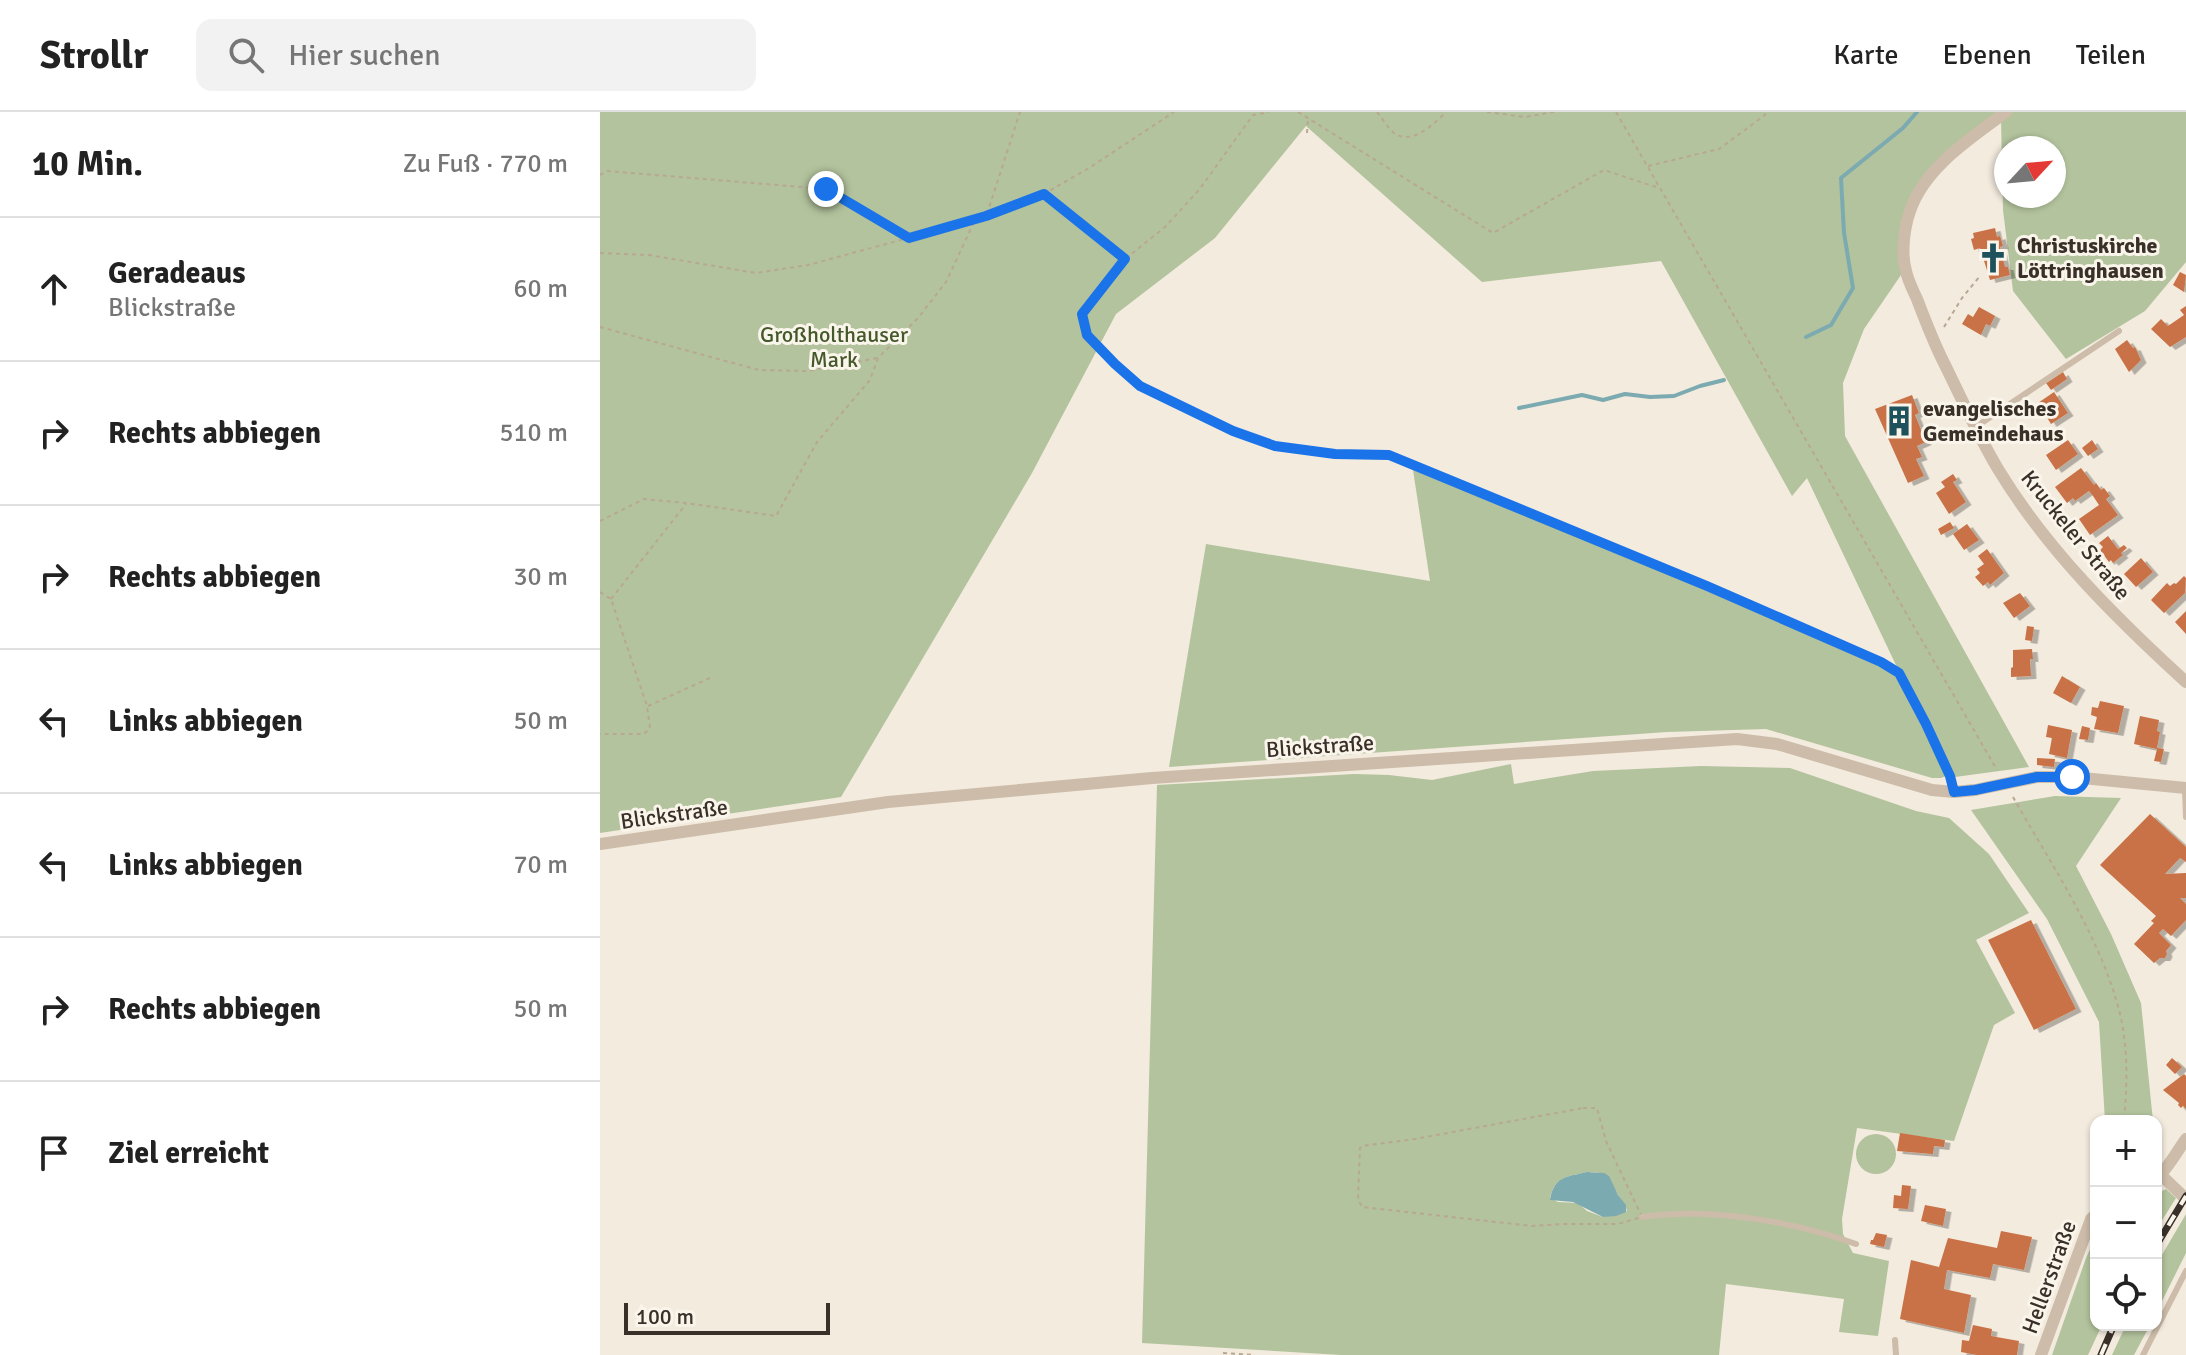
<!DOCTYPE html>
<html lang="de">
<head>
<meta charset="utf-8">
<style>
	body { margin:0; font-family:Signika,sans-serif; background:#f2f2f2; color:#222 }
	.controls { position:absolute; right:24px; bottom:24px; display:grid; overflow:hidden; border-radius:16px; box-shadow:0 2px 6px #0004 }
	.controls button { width:72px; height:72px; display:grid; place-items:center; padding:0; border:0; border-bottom:2px solid #e0e0e0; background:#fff; color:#222; font:40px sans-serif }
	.compass { position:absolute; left:1394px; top:24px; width:72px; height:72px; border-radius:50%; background:#fff; box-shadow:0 2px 6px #0004; rotate:64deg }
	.scale { position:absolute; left:24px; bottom:20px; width:206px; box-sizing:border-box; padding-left:8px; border:4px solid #393029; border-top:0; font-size:22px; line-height:28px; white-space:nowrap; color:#393029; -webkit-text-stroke:6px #faf5eb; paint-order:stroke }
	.stop { position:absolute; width:24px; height:24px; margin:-18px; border:6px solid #1a73e8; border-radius:50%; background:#fff }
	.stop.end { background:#1a73e8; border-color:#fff; box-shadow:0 2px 8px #0008 }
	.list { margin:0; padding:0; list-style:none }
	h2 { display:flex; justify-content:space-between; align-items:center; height:104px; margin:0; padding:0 32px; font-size:34px }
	h2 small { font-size:26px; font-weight:400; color:#767676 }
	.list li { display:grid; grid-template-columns:52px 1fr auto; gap:24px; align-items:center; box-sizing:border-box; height:144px; padding:0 32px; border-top:2px solid #e0e0e0 }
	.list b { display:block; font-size:30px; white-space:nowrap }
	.list p { margin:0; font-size:26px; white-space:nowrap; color:#767676 }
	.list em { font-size:26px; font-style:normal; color:#767676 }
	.icon { flex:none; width:44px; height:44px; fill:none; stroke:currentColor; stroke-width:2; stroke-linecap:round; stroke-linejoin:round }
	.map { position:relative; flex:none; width:1586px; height:1243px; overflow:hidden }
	header { display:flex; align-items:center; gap:48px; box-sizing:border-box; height:112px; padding:0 40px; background:#fff; border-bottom:2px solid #e0e0e0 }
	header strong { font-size:38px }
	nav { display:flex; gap:44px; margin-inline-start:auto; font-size:28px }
	.search { width:560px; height:72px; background:#f2f2f2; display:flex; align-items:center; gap:20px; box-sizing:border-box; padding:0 28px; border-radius:16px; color:#767676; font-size:30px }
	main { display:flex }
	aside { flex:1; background:#fff }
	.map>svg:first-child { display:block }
	.green { fill:#b3c39d; fill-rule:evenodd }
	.water { fill:#7caab1 }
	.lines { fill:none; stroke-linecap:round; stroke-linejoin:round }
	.stream { stroke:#7caab1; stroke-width:4 }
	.building { fill:#c97246; filter:url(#shadow) }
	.path { stroke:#b8a793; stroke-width:2; stroke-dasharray:4 4; stroke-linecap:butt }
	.lane { stroke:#ccbca9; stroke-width:6 }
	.street { stroke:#ccbca9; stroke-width:12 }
	.rail-casing { stroke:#393029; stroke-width:7 }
	.rail { stroke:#faf5eb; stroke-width:4; stroke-dasharray:12; stroke-linecap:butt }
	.street-bridge { stroke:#ccbca9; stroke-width:12 }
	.route { stroke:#1a73e8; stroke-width:10 }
	.labels { text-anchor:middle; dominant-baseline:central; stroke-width:6; stroke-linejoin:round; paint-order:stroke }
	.poi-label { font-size:22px; font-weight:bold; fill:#393029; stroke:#faf5eb; text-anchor:start }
	.park-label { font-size:22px; fill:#44582c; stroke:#faf5eb }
	.street-label { font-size:22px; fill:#393029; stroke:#faf5eb }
</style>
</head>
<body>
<header>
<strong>Strollr</strong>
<div class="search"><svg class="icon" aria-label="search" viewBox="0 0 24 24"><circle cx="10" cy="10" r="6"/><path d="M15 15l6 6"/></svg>Hier suchen</div>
<nav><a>Karte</a><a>Ebenen</a><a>Teilen</a></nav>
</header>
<main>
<aside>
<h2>10 Min.<small>Zu Fuß · 770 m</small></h2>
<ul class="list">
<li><svg class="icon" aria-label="ahead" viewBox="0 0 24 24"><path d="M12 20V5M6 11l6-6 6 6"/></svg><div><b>Geradeaus</b><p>Blickstraße</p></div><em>60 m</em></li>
<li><svg class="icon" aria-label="right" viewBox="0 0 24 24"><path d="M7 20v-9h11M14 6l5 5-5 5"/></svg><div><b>Rechts abbiegen</b></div><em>510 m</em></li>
<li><svg class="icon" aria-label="right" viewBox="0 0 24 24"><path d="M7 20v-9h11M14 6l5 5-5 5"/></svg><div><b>Rechts abbiegen</b></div><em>30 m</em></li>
<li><svg class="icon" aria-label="left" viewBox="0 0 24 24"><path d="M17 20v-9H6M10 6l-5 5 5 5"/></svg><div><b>Links abbiegen</b></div><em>50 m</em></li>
<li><svg class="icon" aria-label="left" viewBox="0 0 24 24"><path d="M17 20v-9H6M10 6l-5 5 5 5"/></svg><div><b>Links abbiegen</b></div><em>70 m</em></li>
<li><svg class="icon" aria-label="right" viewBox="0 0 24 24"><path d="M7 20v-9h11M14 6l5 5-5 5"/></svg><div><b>Rechts abbiegen</b></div><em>50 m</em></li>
<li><svg class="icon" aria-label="arrive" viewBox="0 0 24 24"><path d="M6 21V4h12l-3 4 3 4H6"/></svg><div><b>Ziel erreicht</b></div></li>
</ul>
</aside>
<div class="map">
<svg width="1586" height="1243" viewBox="0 0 1586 1243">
	<defs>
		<filter id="shadow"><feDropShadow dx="5.5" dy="3" stdDeviation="0" flood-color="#0004"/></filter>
	</defs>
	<rect width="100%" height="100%" fill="#f3ebde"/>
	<path class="green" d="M0,0H1586V150L1545,199L1466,247L1413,179L1403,98L1401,7L1398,2L1315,82L1301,163L1264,217L1243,271L1245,324L1429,655L1355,665L1329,610L1295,551L1207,366L1192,384L1061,149L882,170L706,14L615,126L516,202L432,361L241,685L0,721ZM1406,36H1454V84H1406Z
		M813,358L1069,462L1288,558L1297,566L1348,663L1341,666H1332L1166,617L1067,620L569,655L606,432L830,469Z
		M911,652L914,672L993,659L1101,654L1190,656L1316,699L1349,706L1389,742L1429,801L1376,828L1415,901L1394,913L1354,1029L1257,1016L1242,1107L1243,1122L1253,1141L1289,1149L1278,1224L1239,1220L1244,1187L1126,1172L1119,1243H741L542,1231L557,673L754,662L789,663L832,668ZM987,1060C1010,1060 1007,1064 1017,1081C1021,1088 1025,1091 1027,1099L1003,1105L987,1099L978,1091L958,1090L950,1086C955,1064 967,1065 987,1060Z
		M1455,684L1521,686L1476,754L1511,822L1541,891L1553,1009H1505L1499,910L1447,807L1371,698Z
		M1256 1042a20 20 0 1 1 40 0a20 20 0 1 1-40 0Z
		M1566,1077L1576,1086L1556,1118V1082Z
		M1586,1102V1141L1556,1201V1153Z
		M1496,1124V1213H1502L1488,1243H1452L1486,1146Z
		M1526,1213H1550L1534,1243H1512Z"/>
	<path class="water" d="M987,1060L1004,1061L1009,1064L1018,1083L1026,1093V1100L1016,1104L1003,1105L973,1090L950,1088C954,1064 966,1065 987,1060Z"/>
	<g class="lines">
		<path class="stream" d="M1206,225L1231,213L1253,176L1244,121L1241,66L1303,16L1317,0
			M919,296L982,283L1003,288L1025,282L1050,285L1074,284L1100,274L1124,268"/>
	</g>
	<path class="building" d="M1395,116L1397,125L1400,124L1403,134L1400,135L1405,155H1408L1410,163L1390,168L1380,136L1374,138L1371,127L1374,126L1373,121Z
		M1580,160L1586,163L1584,180L1573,173Z
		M1586,194V225L1570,235L1551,217L1561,207L1568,214L1584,203L1580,198Z
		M1379,195L1395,204L1390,214L1386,212L1381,223L1362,212L1368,202L1373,205Z
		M1527,228L1533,236L1535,235L1541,248L1529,260L1515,237Z
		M1463,260L1467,267L1451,278L1446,271Z
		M1454,280L1468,301L1451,312L1443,299L1440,301L1435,293Z
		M1312,283L1319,301L1315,303L1326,330L1317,334L1322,345L1316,347L1324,364L1308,371L1275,297Z
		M1468,328L1478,342L1456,358L1446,343Z
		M1492,328L1498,337L1488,344L1482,336Z
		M1481,356L1494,373L1496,371L1501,378L1504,376L1510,384L1506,387L1518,403L1490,423L1479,407L1499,393L1493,384L1489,379L1475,389L1473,386L1467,391L1455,375Z
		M1353,362L1357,368L1353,370L1366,390L1349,402L1336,381L1345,375L1341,370Z
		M1350,410L1354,416L1341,423L1338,417Z
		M1367,412L1379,428L1364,438L1353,422Z
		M1508,424L1518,437L1524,433L1527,436L1521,441L1523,443L1513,451L1511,448L1509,450L1500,438L1503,435L1499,431Z
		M1387,437L1404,461L1390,473L1388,470L1383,474L1375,465L1380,461L1377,457L1384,452L1378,444Z
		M1541,446L1553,460L1536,475L1524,462Z
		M1584,464L1586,466L1585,481L1564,501L1551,488L1567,471L1570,474L1574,471L1576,472Z
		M1420,481L1430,494L1414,506L1403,491Z
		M1586,499V522L1575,510Z
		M1427,514L1434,515L1432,529L1425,528Z
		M1432,537L1433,547H1430L1431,564L1411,565V556L1413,555V538Z
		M1462,564L1480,575L1471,591L1453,581Z
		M1500,589L1524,594L1518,621L1494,617L1497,605L1491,603L1492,595L1498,596Z
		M1540,604L1559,608L1557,619L1560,620L1557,636L1564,637L1561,650L1554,649L1557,637L1534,632Z
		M1448,613L1472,618L1467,646L1449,642L1452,626L1446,625Z
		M1482,614L1490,616L1488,628L1479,627Z
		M1437,646L1455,647L1454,655L1437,653Z
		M1550,702L1586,735V750L1580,746L1565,762L1586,761V786H1580L1586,792V808L1571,824L1563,817L1559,821L1571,833L1566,839L1567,842L1565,846H1560L1554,851L1534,832L1554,811L1551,809L1556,804L1500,753Z
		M1431,808L1476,897L1434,918L1388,828Z
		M1572,946L1582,955L1575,962L1566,953Z
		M1584,962L1586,964V997L1583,994L1581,996L1578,993L1579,991L1563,978Z
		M1300,1021L1345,1028L1344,1035L1334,1034L1333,1042L1297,1039Z
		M1302,1073L1311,1074L1308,1097L1293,1096L1294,1083L1301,1084Z
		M1325,1093L1346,1097L1343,1114L1321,1109Z
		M1401,1119L1432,1125L1424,1158L1393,1152L1390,1166L1347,1158L1344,1177L1371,1183L1364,1221L1300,1207L1311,1148L1339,1155L1348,1126L1397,1136Z
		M1276,1121L1287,1123L1284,1135L1270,1132L1271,1128H1273Z
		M1373,1213L1392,1217L1391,1224L1419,1229L1417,1243H1377L1361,1240L1362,1228L1369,1229Z"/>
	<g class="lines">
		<path class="path" d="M698,0L893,121L1004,58L1059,76
			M777,0C782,6 788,16 794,21C812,34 834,12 846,0
			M887,0L925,5L954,0
			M1016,0L1397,658
			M707,21L708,7
			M1048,54L1119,37L1165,3V0
			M0,63L7,59L226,77L308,126
			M445,82L525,147L565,115L599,78L653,3L669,0
			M387,102L420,0
			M0,141L49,143L156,161L208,153L375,108L444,82L489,56L574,0
			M525,147L482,202L487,223L515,252L540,274L633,319L675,334L735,342L789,343L1107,474L1281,550L1299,561L1326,612L1352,667
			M0,215L159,258L207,259L277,246
			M1344,215L1362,186L1380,164
			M0,409L44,387L86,391L176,404L217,330L270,268L278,246L318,206L346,170L375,108
			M0,480L11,487L47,594L50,616L44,622H0
			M11,487L86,392
			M48,594L110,566
			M1413,685C1452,754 1506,833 1522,911C1528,944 1527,976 1524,1009
			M983,996H997L1006,1029L1042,1105L1018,1112H963L932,1114L762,1095L758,1087L760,1036L762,1034L815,1027Z
			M623,1241L653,1243"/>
		<path class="lane" d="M1374,316L1519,219
			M1585,677L1586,705
			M1042,1105C1109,1095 1192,1109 1256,1132
			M1295,1228L1296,1243
			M1543,1243L1586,1159"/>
		<path class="street" d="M1406,0C1370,27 1325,55 1310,99C1304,116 1301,142 1306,159C1308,169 1313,178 1317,187C1325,208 1333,229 1343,249C1361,285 1377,322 1398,357C1447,438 1516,506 1586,570
			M1437,665H1472L1586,676
			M0,732L288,690L552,666L1137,627L1177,632L1332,678L1354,680L1375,678
			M1561,1063L1586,1087
			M1556,1067C1567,1058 1577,1039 1586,1027
			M1441,1243L1491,1107L1496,1102"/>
		<g class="rail-casing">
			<path id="rail" d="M1556,1134L1586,1084
				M1501,1243L1514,1213"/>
		</g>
		<use href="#rail" class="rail"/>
		<path class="street-bridge" d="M1375,678L1437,665"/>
	</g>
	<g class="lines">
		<path class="route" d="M226,77L309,126L386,104L444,82L525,147L482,202L487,223L515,252L540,274L633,319L675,334L735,342L789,343L1107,474L1281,550L1299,561L1326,612L1350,664L1354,680L1375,678L1437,665H1472"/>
	</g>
	<defs>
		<g id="church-bare" transform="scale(2.4)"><path d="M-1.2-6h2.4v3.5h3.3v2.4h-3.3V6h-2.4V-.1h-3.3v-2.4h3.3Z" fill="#1d525c" stroke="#faf5eb" stroke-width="2.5" paint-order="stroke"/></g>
		<g id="building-bare" transform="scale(2.4)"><path d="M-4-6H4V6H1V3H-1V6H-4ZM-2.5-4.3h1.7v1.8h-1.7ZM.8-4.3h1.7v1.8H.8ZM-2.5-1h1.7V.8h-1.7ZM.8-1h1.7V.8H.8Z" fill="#1d525c" stroke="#faf5eb" stroke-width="2.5" paint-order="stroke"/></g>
	</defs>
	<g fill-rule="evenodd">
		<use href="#church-bare" x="1393" y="146"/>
		<use href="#building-bare" x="1299" y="309"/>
	</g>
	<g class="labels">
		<g class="poi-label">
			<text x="1417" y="133">Christuskirche<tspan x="1417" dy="25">Löttringhausen</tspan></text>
			<text x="1323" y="296">evangelisches<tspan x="1323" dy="25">Gemeindehaus</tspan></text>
		</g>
		<g class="park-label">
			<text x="234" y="222">Großholthauser<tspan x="234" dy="25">Mark</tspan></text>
		</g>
		<g class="street-label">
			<text transform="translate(1476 423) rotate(51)">Kruckeler Straße</text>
			<text transform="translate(720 634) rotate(-4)">Blickstraße</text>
			<text transform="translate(74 702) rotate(-8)">Blickstraße</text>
			<text transform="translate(1449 1165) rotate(-70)">Hellerstraße</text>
		</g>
	</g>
</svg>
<div class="controls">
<button>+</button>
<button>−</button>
<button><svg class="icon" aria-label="locate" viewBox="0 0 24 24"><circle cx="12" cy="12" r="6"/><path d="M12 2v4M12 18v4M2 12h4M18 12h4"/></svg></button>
</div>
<svg class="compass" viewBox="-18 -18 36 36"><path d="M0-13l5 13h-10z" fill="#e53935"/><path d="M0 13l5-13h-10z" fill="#767676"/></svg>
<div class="scale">100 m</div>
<div class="stop" style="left:1472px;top:665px"></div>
<div class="stop end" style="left:226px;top:77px"></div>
</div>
</main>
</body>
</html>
